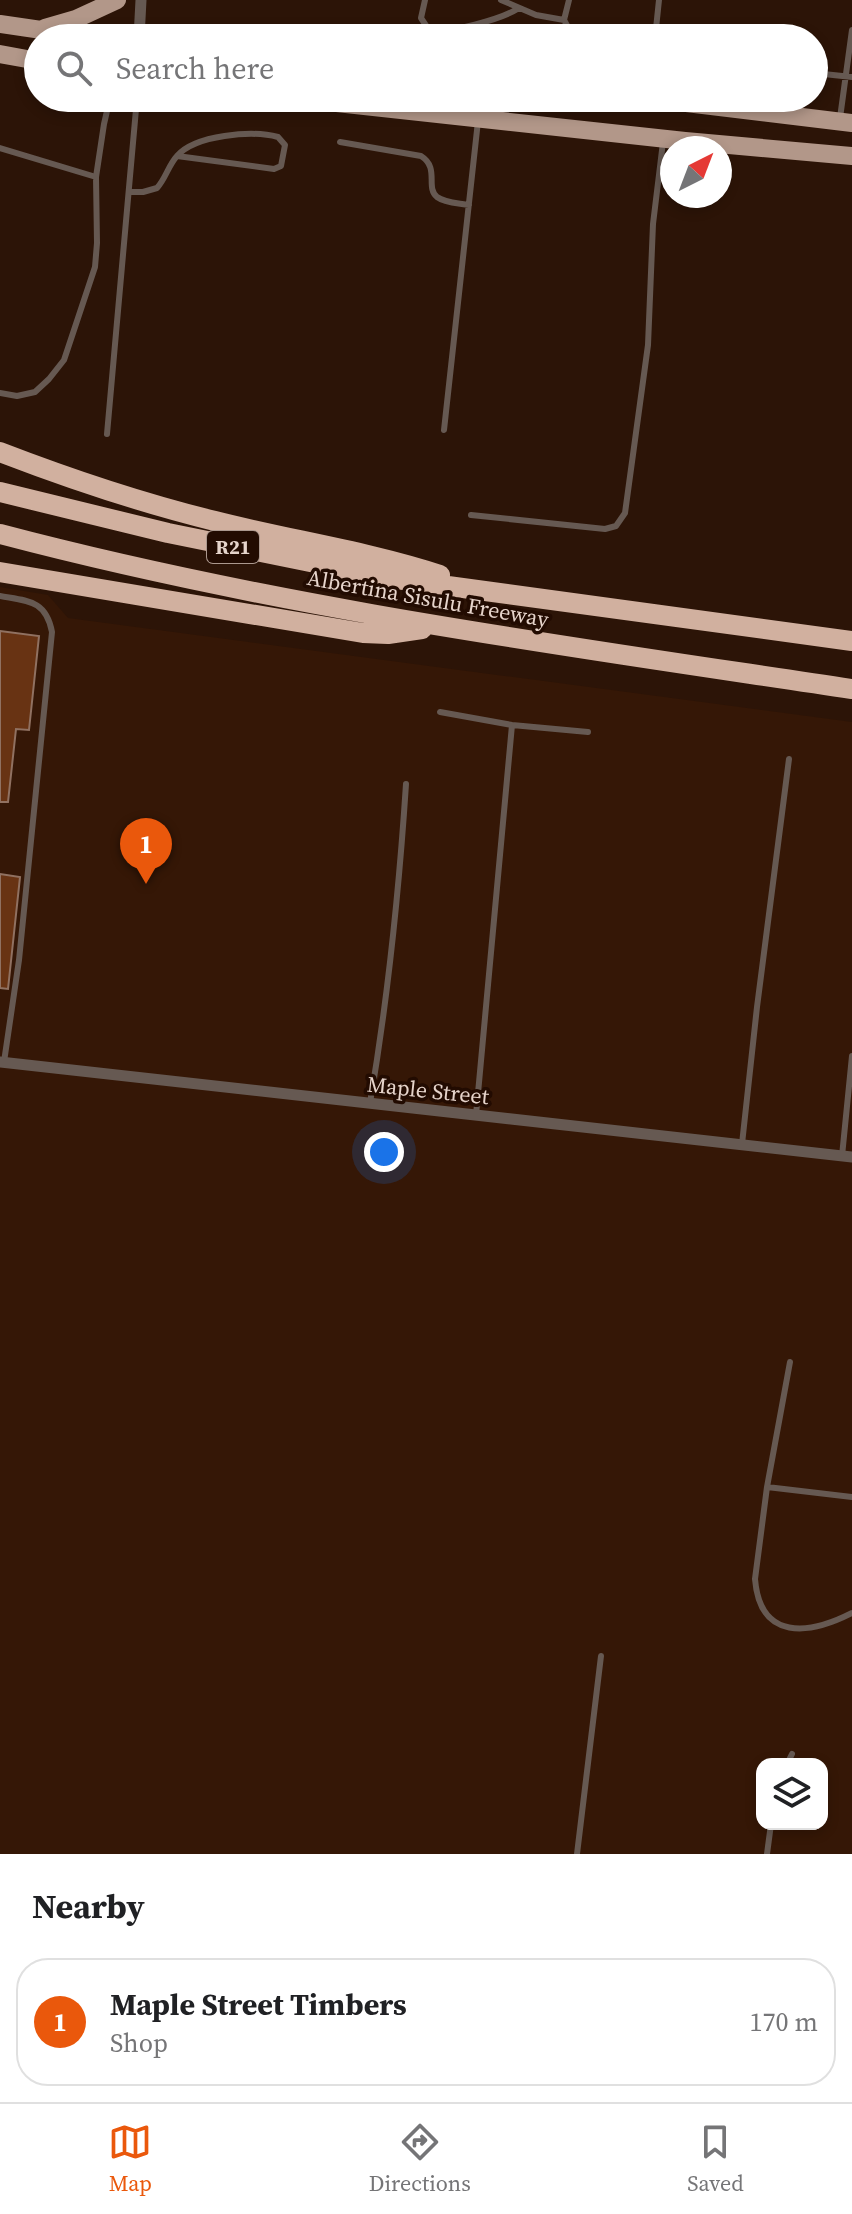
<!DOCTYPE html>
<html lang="en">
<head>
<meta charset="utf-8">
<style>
	body { margin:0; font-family:"Source Serif 4",serif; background:#f2f2f2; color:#202124 }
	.controls { position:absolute; right:24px; bottom:24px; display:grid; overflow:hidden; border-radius:16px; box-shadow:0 4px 12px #0003 }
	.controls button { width:72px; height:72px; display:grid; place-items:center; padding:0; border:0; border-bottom:2px solid #e0e0e0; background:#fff; color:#202124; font:40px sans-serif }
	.compass { position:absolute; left:660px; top:136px; width:72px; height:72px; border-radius:50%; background:#fff; box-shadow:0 4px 12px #0003; rotate:42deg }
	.you { position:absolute; left:384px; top:1152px; width:28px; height:28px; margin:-20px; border:6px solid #fff; border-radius:50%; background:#1a73e8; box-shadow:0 0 0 12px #1a73e833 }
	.badge { display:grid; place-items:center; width:52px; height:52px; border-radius:50%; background:#ea580c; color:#fff; font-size:26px; font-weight:700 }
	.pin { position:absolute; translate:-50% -66px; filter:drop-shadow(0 2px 4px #0008) }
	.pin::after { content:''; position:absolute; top:42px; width:28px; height:24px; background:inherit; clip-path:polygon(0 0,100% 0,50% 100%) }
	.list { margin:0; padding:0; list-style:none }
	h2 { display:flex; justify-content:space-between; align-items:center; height:104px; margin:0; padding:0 32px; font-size:34px }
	h2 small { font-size:26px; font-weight:400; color:#757577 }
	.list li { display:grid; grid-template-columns:52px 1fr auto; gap:24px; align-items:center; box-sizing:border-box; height:128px; margin:0 16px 16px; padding:0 16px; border:2px solid #e0e0e0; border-radius:32px }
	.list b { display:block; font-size:30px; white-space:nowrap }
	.list p { margin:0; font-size:26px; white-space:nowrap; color:#757577 }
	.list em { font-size:26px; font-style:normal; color:#757577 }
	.icon { flex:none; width:44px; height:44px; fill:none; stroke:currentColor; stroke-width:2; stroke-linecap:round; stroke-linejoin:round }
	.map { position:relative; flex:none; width:852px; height:1854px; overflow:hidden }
	.search { position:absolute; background:#fff; box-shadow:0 4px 12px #0003; left:24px; right:24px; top:24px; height:88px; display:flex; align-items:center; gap:20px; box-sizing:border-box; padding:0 28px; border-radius:44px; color:#757577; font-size:30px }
	.sheet { height:248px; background:#fff }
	nav { display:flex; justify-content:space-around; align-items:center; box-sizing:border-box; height:112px; border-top:2px solid #e0e0e0; background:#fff; font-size:22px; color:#757577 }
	nav a { display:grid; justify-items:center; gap:4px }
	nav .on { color:#ea580c }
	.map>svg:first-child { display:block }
	.built { fill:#351706; fill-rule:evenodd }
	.building { fill:#683313; stroke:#907161; stroke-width:2 }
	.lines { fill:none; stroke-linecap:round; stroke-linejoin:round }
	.lane { stroke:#665952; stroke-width:6 }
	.street { stroke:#665952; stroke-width:11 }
	.primary { stroke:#b29789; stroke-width:18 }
	.highway { stroke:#d1b09f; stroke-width:20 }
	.labels { text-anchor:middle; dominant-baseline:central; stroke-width:7; stroke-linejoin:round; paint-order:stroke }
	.shield { fill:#220b01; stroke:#ab988e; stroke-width:2 }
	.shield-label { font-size:20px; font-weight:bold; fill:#e6d4cb }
	.street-label { font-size:22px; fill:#e6d4cb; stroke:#220b01 }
</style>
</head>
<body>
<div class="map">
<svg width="852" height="1854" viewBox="0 0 852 1854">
	<rect width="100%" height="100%" fill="#2c1407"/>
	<path class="built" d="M0,587L48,595L68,618L852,722V1854H0ZM762,1764H822V1824H762Z"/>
	<path class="building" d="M0,631L39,636L29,730L16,729L8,802H0Z
		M0,874L20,877L8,989L0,988Z"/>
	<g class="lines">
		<path class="lane" d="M425,0L421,18L429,30C448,34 502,19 519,8
			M501,0L536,15L564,20L569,29V38
			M564,20L569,0
			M655,38L659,0
			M814,73L852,77
			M840,118L852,30
			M340,142L421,156C440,168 425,187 437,197C445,203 459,203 469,205
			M0,148L96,177
			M129,192H143L157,188C166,178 168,166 177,156C195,135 252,130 278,137L285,145L281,166L274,169L177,156
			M0,393L17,396L35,392L49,379L64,360L95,267L97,243L96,177L104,124L110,98
			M444,430L478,121
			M107,434L137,98
			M471,515L605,529L616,526L625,513L648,345L653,224L663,142
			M0,596C28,601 46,600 52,632L19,960L4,1062
			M440,712L512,725L588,732
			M370,1103C388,997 399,891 406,784
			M476,1115L512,725
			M742,1144L757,1007L789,759
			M842,1156L852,1056
			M790,1362L767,1487L755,1579C760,1641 809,1635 852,1613
			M767,1487L852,1497
			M787,1764L792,1754
			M577,1854L601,1656
			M767,1854L771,1824"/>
		<path class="street" d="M139,38L141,0
			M0,1062L852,1157"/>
		<path class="primary" d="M0,24L96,38
			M45,28L76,19L117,0
			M0,54L38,61
			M291,98L685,141L852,156
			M645,98L852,123"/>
		<path class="highway" d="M0,452C70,479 142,503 215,521C289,540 367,551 440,575
			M0,492L168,533L389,578L852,641
			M0,534C280,608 566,646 852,689
			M0,572L363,633L388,634L422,629"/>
	</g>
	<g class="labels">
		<rect class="shield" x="207" y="531" width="52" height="32" rx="6"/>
		<g class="shield-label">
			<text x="233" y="547">R21</text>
		</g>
		<g class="street-label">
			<text transform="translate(428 598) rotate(10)">Albertina Sisulu Freeway</text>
			<text transform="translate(428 1090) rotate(6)">Maple Street</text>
		</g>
	</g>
</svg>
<div class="controls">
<button><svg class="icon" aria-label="layers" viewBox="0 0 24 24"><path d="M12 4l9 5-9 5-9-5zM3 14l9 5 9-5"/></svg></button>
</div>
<svg class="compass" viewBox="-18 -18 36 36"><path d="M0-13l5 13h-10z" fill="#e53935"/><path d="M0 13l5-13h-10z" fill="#757577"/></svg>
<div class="you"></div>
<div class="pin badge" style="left:146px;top:884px">1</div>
<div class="search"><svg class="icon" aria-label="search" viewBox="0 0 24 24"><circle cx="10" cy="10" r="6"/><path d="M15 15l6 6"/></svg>Search here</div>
</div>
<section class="sheet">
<h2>Nearby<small></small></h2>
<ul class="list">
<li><span class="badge">1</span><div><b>Maple Street Timbers</b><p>Shop</p></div><em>170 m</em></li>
</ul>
</section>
<nav>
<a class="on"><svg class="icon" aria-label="map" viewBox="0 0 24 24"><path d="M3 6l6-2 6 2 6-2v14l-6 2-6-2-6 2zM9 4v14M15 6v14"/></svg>Map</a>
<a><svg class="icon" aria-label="directions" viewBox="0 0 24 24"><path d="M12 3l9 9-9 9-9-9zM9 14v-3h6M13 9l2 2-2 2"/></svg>Directions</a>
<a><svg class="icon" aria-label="saved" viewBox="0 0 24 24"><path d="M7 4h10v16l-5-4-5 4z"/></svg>Saved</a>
</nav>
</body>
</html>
